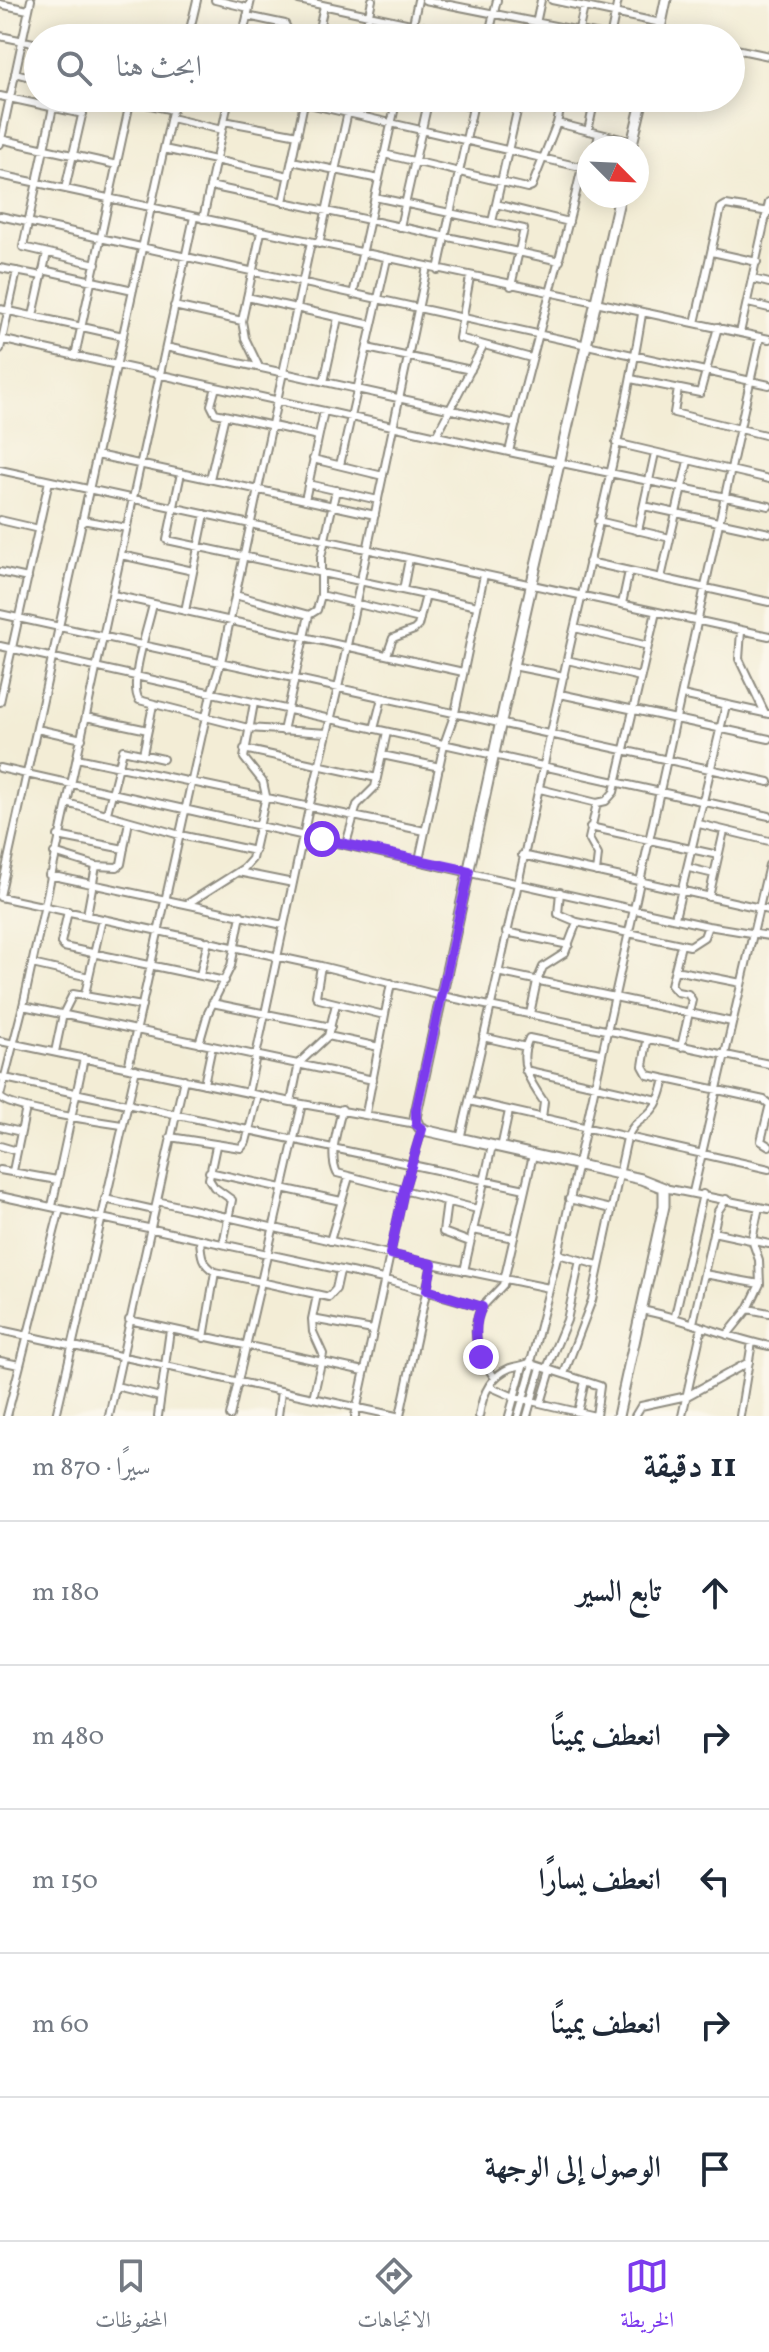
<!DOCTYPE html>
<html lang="ar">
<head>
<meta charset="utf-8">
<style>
	body { margin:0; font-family:Vollkorn,Amiri,serif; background:#f6f6f7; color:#1f2937; direction:rtl }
	.compass { position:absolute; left:577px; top:136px; width:72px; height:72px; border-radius:50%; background:#fff; box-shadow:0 4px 20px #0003; rotate:114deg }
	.stop { position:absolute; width:24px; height:24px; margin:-18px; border:6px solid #7c3aed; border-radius:50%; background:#fff }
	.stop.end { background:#7c3aed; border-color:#fff; box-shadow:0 2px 8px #0008 }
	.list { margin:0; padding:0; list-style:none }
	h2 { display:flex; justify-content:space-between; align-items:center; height:104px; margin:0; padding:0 32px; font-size:34px }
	h2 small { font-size:26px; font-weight:400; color:#747a83 }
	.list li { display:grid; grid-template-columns:52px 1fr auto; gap:24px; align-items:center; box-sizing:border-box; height:144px; padding:0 32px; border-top:2px solid #e0e1e3 }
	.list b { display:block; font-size:30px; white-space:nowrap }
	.list em { font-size:26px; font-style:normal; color:#747a83 }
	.icon { flex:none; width:44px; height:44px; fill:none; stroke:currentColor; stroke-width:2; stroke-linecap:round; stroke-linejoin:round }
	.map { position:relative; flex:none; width:769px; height:1416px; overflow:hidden; direction:ltr }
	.search { position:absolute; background:#fff; box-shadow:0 4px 20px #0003; left:24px; right:24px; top:24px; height:88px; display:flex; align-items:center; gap:20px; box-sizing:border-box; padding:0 28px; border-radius:44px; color:#747a83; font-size:30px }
	.sheet { height:824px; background:#fff }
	nav { display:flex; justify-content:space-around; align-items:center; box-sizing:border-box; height:112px; border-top:2px solid #e0e1e3; background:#fff; font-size:22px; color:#747a83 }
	nav a { display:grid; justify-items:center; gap:4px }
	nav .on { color:#7c3aed }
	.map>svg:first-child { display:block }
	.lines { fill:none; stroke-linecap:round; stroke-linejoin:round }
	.street-casing { stroke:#8f8c80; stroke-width:10 }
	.secondary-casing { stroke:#8f8c80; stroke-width:13 }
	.street { stroke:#fff; stroke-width:6 }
	.secondary { stroke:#fff; stroke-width:9 }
	.route { stroke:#7c3aed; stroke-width:10 }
</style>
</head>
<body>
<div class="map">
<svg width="769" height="1416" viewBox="0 0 769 1416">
	<rect width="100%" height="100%" fill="#fbf7ec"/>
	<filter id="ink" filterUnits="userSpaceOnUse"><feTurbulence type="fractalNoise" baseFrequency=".0125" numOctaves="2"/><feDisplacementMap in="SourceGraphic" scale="16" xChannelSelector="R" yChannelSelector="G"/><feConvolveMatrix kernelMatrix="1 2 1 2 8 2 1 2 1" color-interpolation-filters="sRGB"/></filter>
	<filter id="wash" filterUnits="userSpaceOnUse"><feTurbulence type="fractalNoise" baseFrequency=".006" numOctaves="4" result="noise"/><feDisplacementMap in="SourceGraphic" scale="32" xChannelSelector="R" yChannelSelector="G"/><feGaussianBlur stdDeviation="1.8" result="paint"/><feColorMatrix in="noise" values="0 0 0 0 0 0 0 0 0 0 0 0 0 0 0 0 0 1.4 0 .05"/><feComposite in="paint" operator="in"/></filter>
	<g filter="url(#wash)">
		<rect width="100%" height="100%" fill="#f3edd6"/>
	</g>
	<g filter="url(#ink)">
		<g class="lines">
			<g class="street-casing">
				<path id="street" d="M215,0L249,8
					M299,0L457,34
					M425,0L610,37
					M552,0L661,23
					M0,4L28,10
					M247,16L285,24L287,28L285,38
					M659,33L683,38
					M0,36L38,44
					M188,38L197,0
					M242,38L251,0
					M317,38L324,6
					M364,38L372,0
					M410,38L418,0
					M488,38L497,0
					M533,38L541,0
					M577,38L584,7
					M610,38L618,0
					M731,48L769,56
					M15,73L38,79
					M0,96L83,114
					M55,98L23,247L96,264
					M120,98L173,110
					M283,98L589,169
					M432,98L473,107
					M171,118L222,130
					M224,121L298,135
					M557,123L563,98
					M588,131L595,98
					M0,139L117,165
					M0,144L31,0
					M596,148L599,134
					M164,149L289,176
					M384,154L527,188L532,186L557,123L633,142
					M292,161L379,179
					M0,175L769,339
					M210,186L560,261
					M65,189L86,98
					M375,197L524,229L511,286
					M283,202L304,103
					M496,204L569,222
					M0,216L769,385
					M203,219L229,98
					M492,222L520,98
					M400,227L429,98
					M319,244L351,98
					M712,252L757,262
					M0,268L42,276
					M43,270L133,290
					M438,270L475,98
					M470,277L459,338L531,358
					M753,279L769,283
					M353,295L397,98
					M247,297L372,325
					M748,303L769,308
					M174,306L242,321
					M0,309L123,336
					M33,316L47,253
					M695,323L721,208L726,205L769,212
					M740,333L769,202
					M0,339L509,452L769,506
					M166,347L516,424
					M367,348L471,370
					M0,349L17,271
					M75,356L131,98
					M259,367L245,338L242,321L261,232
					M631,379L700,393L718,327
					M324,382L338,318
					M216,387L211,405L215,413L318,436
					M678,389L674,413L769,436
					M436,436L483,346
					M616,443L769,479
					M509,452C531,356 560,263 582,167
					M97,455L375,515
					M313,459L383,476
					M340,465L387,259
					M0,470L769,636
					M181,473L167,540L477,606
					M210,479L225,415
					M308,484L378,500
					M305,500L324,411
					M644,506L769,533
					M0,520L39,529
					M82,520L127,528
					M598,521L670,538
					M638,531L655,453
					M121,555L193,571
					M589,562L769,602
					M0,572L28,578
					M661,578L688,461
					M403,590L409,559
					M113,595L463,672
					M235,595L309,615
					M321,595L420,619
					M153,604C149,625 128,682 139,700L248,728L327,733
					M622,604L629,571
					M185,611L205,514
					M0,614L769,782
					M575,628L648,646
					M741,631L739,659L765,713
					M0,646L769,816
					M387,655L393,638L414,630L418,626L426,595
					M567,660L640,677
					M513,666L564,676
					M560,694L769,739
					M682,695L769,714
					M0,702L49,481
					M86,717L148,730
					M37,729L82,739
					M374,729L382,698
					M283,731L309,615L317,610L321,595V557L336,490
					M244,749L377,778
					M143,754L153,705
					M382,755L440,767
					M77,758L425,831
					M0,768L708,926L769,936
					M540,789L597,803L606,801L614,792L656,612
					M67,803L180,835L255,851
					M107,813L123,750L163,759
					M699,824L769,841
					M590,827L718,855
					M58,836L124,849
					M346,844L357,805L375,787L387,732
					M54,853L96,866
					M522,855L769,910
					M419,860L444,744L455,713L484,575
					M689,868L714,874
					M238,872L293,883
					M596,872L598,855L589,839L597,803
					M49,875L283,925
					M560,892L558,914L577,922L690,946L704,937L708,926
					M0,896L175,98
					M0,897L321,966L442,996L769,1064
					M709,897L724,831
					M187,904L244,868L252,859L266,796L263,782L244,758L254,703
					M68,911L61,943L64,947L225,981
					M87,915L96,866L117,867L121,864L129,821
					M675,918L726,705
					M506,932L569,945
					M681,945L671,985L677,992L688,994L692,1000L681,1047
					M32,964L89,977
					M321,966L316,996L319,999L384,1015
					M675,970L741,983
					M497,972L732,1022
					M200,975L208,941
					M85,994L102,919
					M212,1003L331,1027
					M23,1006L373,1080
					M530,1014L537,981L543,967L565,953L577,922
					M328,1036L379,1047
					M483,1037L526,1047
					M0,1041L291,1102L416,1124
					M647,1041L643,1066L648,1075L764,1100L769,1104
					M199,1044L208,1013L231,966L241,915
					M55,1052L63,1014L73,994L142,1006
					M128,1068L211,694L221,662L311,242
					M525,1070L658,1100
					M0,1077L525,1189
					M204,1084L212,1046
					M248,1093L309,808L338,688L427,267
					M0,1096L23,1006L194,217
					M0,1097C8,1109 102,1122 122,1125
					M469,1101L769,1169
					M291,1102L299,1063L328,1036L336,1004
					M769,1108L761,1141L769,1146
					M342,1109C338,1129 328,1154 337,1173L477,1209
					M366,1113L391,983
					M542,1118L544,1102C530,1082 517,1063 529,1038L600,1053
					M0,1127L21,1132
					M170,1137L241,1148L246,1142L258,1095
					M460,1139C498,981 531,822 566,664C592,548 623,432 642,314
					M0,1146L17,1151
					M216,1146L209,1179L214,1187L232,1200L223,1244
					M501,1148L509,1111
					M0,1170L57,1180
					M13,1171L26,1108
					M209,1172L341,1201
					M664,1188L769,1209
					M693,1192L769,865
					M0,1196L383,1279L482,1307C469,1331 478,1357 495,1378
					M105,1199L154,1210
					M569,1199L611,1209
					M157,1201L432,1264L549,1288
					M447,1202L443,1232L470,1242
					M52,1206L84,1058
					M473,1230L514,1238
					M713,1232L769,1244
					M200,1239C201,1255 201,1263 215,1272L329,1297L336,1289L340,1271
					M330,1241L349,1177
					M558,1254L598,1265
					M464,1271L492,1146
					M704,1274L760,1284
					M482,1307L503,1285L533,1155
					M748,1309L769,1313
					M641,1310C685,1318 725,1337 769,1346
					M675,1316L703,1194
					M312,1319L373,1330
					M129,1320L364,1371
					M693,1323L718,1211L726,1199
					M0,1330L396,1416
					M727,1335L748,1309L760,1284L759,1260L752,1240L759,1207
					M204,1338L215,1272
					M0,1361L19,1365
					M529,1363L600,1386L596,1416
					M547,1368L567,1320L580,1260
					M564,1374L592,1300L627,1138C636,1118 641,1123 652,1110C660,1101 662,1090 665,1079
					M116,1386L160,1397
					M489,1386L514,1397L595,1416
					M313,1398L323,1354L313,1332L312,1319L317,1295
					M541,1403L551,1370
					M578,1412L585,1381
					M7,1416L60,1209
					M56,1416L136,1069
					M109,1416L184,1079
					M158,1416L170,1330
					M230,1416L302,1104
					M278,1416L281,1391
					M355,1416L404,1190L422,1129
					M400,1416L432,1264
					M479,1416C482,1396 490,1376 510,1368C516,1366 522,1366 529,1363L532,1358L558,1254L760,337
					M509,1416L523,1366
					M518,1416L533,1364
					M527,1416L541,1367
					M635,1416L641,1406L687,1396L749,1362
					M682,1416L702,1327
					M740,1416L752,1342"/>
			</g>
			<g class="secondary-casing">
				<path id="secondary" d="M658,38L666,0
					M631,148L643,98
					M618,1416L664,1206V1188L641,1179L428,1131L419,1127L415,1118L513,666L620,196"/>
			</g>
			<use href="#street" class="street"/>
			<use href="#secondary" class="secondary"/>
		</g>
	</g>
	<g class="lines" filter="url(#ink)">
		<path class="route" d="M322,839L469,871L416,1111V1124L422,1129L404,1190L390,1254L432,1264L427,1290L482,1307C474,1322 475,1342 481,1357"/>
	</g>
</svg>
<svg class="compass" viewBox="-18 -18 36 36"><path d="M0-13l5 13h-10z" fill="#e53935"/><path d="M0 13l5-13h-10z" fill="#747a83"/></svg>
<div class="stop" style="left:322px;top:839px"></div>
<div class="stop end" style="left:481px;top:1357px"></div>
<div class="search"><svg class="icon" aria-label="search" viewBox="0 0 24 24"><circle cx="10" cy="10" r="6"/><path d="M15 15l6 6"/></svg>ابحث هنا</div>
</div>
<section class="sheet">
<h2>11 دقيقة<small>سيرًا · 870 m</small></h2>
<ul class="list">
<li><svg class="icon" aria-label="ahead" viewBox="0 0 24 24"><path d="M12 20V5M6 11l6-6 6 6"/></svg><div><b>تابع السير</b></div><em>180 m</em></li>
<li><svg class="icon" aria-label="right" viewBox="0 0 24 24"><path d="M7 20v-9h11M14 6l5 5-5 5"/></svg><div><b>انعطف يمينًا</b></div><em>480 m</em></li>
<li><svg class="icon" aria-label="left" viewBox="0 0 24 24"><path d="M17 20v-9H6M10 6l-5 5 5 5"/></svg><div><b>انعطف يسارًا</b></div><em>150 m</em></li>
<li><svg class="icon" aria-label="right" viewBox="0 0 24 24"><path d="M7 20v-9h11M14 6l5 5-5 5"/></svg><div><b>انعطف يمينًا</b></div><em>60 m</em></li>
<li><svg class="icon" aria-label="arrive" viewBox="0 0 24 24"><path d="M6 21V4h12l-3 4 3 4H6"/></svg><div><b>الوصول إلى الوجهة</b></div></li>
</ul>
</section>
<nav>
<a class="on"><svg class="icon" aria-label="map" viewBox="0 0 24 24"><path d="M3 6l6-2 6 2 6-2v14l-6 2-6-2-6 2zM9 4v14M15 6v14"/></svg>الخريطة</a>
<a><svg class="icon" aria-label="directions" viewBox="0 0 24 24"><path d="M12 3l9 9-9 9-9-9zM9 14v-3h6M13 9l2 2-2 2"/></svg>الاتجاهات</a>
<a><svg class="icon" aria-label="saved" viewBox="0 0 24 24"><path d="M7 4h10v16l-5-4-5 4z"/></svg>المحفوظات</a>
</nav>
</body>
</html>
